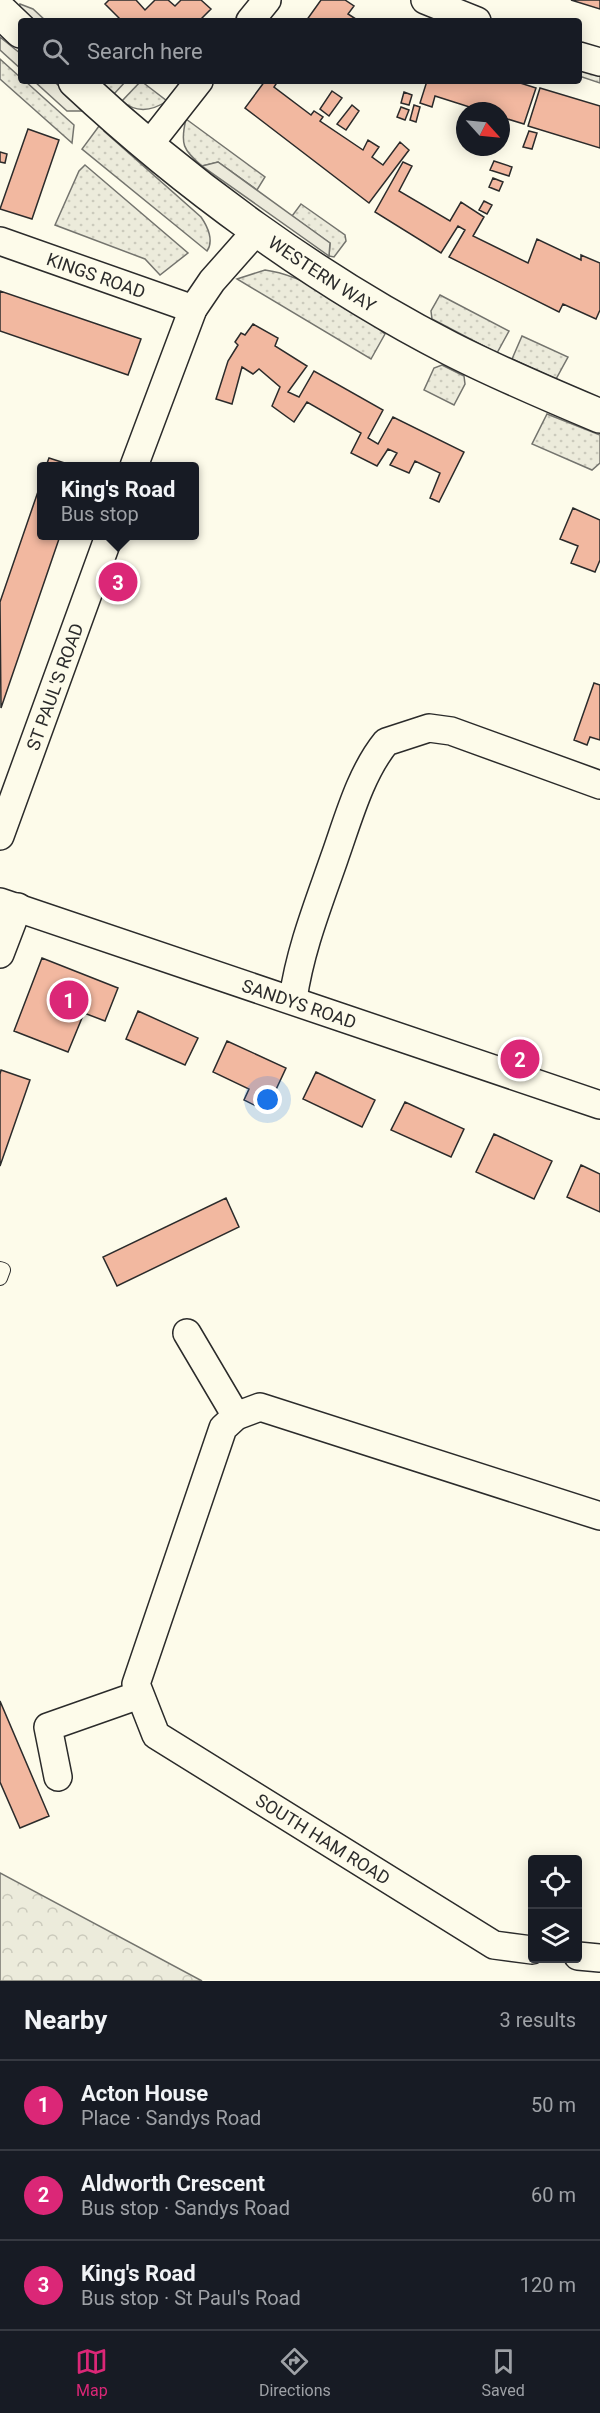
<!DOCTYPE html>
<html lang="en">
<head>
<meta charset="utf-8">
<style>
	body { margin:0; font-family:Roboto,sans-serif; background:#242831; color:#f1f3f6 }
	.controls { position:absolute; right:18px; bottom:18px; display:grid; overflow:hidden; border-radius:6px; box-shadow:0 3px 15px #0003 }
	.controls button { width:54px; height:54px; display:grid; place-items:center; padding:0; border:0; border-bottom:2px solid #363941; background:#171b24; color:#f1f3f6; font:30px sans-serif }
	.compass { position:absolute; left:456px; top:102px; width:54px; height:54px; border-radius:50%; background:#171b24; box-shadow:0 3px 15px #0003; rotate:117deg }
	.you { position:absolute; left:268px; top:1100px; width:21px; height:21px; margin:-15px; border:4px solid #fff; border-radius:50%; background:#1a73e8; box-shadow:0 0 0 9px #1a73e833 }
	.badge { display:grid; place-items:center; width:39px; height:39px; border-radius:50%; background:#db2777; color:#fff; font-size:20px; font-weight:700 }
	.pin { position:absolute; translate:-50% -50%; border:3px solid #fff; box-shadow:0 2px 6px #0006 }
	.popup { position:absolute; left:37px; top:462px; width:162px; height:78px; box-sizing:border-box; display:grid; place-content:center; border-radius:6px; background:#171b24; filter:drop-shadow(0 2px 4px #0005); font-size:20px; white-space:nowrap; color:#9ea1a6 }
	.popup b { font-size:22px; color:#f1f3f6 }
	.popup::after { content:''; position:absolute; left:50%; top:100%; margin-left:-12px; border:12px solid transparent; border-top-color:#171b24 }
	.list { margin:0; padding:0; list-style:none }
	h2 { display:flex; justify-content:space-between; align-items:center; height:78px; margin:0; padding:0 24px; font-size:26px }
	h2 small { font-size:20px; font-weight:400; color:#9ea1a6 }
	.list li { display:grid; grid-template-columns:39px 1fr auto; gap:18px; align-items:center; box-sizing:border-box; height:90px; padding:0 24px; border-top:2px solid #363941 }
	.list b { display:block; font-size:22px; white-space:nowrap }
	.list p { margin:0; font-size:20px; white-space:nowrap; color:#9ea1a6 }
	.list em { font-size:20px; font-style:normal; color:#9ea1a6 }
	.icon { flex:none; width:33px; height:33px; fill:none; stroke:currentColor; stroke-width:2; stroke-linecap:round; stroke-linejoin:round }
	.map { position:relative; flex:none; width:600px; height:1981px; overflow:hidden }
	.search { position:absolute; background:#171b24; box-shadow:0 3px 15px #0003; left:18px; right:18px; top:18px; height:66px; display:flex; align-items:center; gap:15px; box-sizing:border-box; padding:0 21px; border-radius:6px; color:#9ea1a6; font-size:22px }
	.sheet { height:348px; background:#171b24 }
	nav { display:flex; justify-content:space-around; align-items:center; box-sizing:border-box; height:84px; border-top:2px solid #363941; background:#171b24; font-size:16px; color:#9ea1a6 }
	nav a { display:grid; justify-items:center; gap:3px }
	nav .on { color:#db2777 }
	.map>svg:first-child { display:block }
	.grass { fill:url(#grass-dots); stroke:#74746e; stroke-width:1.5 }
	.forest { fill:url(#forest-crowns); stroke:#74746e; stroke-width:1.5 }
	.parking { fill:#eceadb; stroke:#74746e; stroke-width:1.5 }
	.building { fill:#f2b8a0; stroke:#2b2b2b; stroke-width:1.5 }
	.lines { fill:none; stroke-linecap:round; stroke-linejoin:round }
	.lane-casing { stroke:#2b2b2b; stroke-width:16 }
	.street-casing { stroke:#2b2b2b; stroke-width:30 }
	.secondary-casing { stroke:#2b2b2b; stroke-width:36 }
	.lane { stroke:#fdfbea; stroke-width:14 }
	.street { stroke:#fdfbea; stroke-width:27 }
	.secondary { stroke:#fdfbea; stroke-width:33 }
	.labels { text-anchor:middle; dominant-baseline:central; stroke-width:4.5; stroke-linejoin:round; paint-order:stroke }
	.street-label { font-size:18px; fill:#2b2b2b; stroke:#fdfbea }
</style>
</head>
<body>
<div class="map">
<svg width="600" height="1981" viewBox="0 0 600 1981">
	<defs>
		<pattern id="grass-dots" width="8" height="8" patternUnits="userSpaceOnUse" patternTransform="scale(1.5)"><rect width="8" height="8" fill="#ecebdb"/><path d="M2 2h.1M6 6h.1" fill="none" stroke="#cbcabc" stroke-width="1.8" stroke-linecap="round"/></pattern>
		<pattern id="forest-crowns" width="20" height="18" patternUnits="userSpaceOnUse" patternTransform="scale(1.5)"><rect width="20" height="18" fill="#ecebdb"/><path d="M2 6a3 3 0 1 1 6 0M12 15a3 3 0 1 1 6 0" fill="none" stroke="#cbcabc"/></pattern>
	</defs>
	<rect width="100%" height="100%" fill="#fdfbea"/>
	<path class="grass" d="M0,59L21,78V81H25L74,125L72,143L0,79Z
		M579,68L600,74V83L579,76Z
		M100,81H126L114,94Z
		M141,81L167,101C152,111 136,113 122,101Z
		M186,119L265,177L257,190L218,162L202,166C183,150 180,144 186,119Z
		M102,122L104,131L201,217C208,227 214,241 207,251L82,149Z
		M85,165L188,253L160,275L145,259L55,225L79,171Z
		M301,204L345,235L346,241L334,257L329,256L330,243L292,216Z
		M265,270C304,275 356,309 385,334L371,359L237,279Z
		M440,295L509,331L497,353L432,319L431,311Z
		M522,336L568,357L556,379L512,359Z
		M442,365L464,376L465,384L454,405L424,390L434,368Z
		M547,414L600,435V463L592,470L532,444Z"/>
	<path class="forest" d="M0,1873L202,1981H0Z"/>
	<path class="parking" d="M20,4L33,9L46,21H31L19,11Z
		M0,37L21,54V69L0,50Z
		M34,81H53L90,111H67Z
		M218,162L330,243L329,256L202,166Z"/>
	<path class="building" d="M109,0H136L145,10L155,0H168L175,6L181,0H201L211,9L199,21H122L105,4Z
		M321,0H345L354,6L348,14L359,21H306Z
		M571,0H600V9Z
		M265,81H278L274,87L311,115L314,111L323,117L320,121L363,150L368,140L379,147L372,157L383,165L400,142L409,150L369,203L245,108Z
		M427,81H514L536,88L524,124L501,117V111H482L435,96L432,107L420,103Z
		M540,88L600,106V148L528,126Z
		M332,91L342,98L329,116L320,109Z
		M404,92L412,95L409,105L401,103Z
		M352,105L359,111L346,130L337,124Z
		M414,105L420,107L416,122L410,120Z
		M401,107L409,110L405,120L397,117Z
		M28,129L59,140L32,219L0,209Z
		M529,131L537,133L532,149L523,147Z
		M0,152L7,154L5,163L0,162Z
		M494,161L512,167L509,176L490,170Z
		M403,162L412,166L399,191L450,221L461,202L484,217L473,236L528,263L537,239L581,260V255L600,263V310L596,319L563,304L559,312L449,257L465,230L458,226L441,253L375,212Z
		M493,178L503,182L499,191L489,187Z
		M484,201L492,205L487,214L479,210Z
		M0,291L141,339L128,375L0,331Z
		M253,324L278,338L275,346L307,366L288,392L299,397L314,371L383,410L368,438L378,444L393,417L464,452L439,502L430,498L440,473L415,461L409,473L390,465L397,453L388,449L377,466L351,453L361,433L307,402L294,422L272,406L280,387L259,369L253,374L242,367L232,404L216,399L228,361L238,345L235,342L241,333L245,335Z
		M49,458L74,466H46Z
		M42,480V536H60L1,708L0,602Z
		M573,508L600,520V560L595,572L571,563L578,546L560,539Z
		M594,683L600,685V740L590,737L587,745L574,740Z
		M42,958L118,988L105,1021L84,1013L68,1052L14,1031Z
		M138,1011L198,1038L185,1065L126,1039Z
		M227,1041L286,1068L266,1111L244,1100L249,1089L213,1072Z
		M1,1070L30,1080L0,1166V1074Z
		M316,1072L375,1100L362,1127L303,1099Z
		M405,1102L464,1129L451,1157L391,1130Z
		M494,1134L552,1161L534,1199L476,1172Z
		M581,1165L600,1174V1212L567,1197Z
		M226,1198L239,1227L117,1286L103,1257Z
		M0,1701L49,1816L20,1828L0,1782Z"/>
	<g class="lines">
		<g class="lane-casing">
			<path id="lane" d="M0,1269L3,1270L0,1278"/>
		</g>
		<g class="street-casing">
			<g id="street">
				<path d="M425,0L477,21"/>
				<path d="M250,21L267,0"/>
				<path d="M579,56L600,62"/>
				<path d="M148,146L199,81"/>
				<path id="s1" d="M0,241L193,309"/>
				<path d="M134,466L193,309L212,281L258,229"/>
				<path id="s2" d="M0,836L109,536"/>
				<path id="s3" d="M0,902L600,1105"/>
				<path d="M0,954L18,907"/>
				<path d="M293,999C300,950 318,905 334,859C348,820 360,774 386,742L429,728L451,731L600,785"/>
				<path d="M187,1333L236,1416"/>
				<path d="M58,1777L48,1727L139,1695"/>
				<path d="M532,1950L494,1945L156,1735L136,1684L223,1428L236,1416L260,1407L600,1516"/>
				<path d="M578,1956L600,1958"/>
			</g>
		</g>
		<g class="secondary-casing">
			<g id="secondary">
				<path d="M0,11L21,31"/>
				<path id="s4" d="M75,81C184,183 318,281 451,349C500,374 550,395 600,416"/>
			</g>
		</g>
		<use href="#lane" class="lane"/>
		<use href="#street" class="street"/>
		<use href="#secondary" class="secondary"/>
	</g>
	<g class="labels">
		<g class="street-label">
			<text stroke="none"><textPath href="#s4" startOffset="314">WESTERN WAY</textPath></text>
			<text stroke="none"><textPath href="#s1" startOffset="102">KINGS ROAD</textPath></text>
			<text stroke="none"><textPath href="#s2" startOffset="159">ST PAUL'S ROAD</textPath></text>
			<text stroke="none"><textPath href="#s3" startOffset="316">SANDYS ROAD</textPath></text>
			<text transform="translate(323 1839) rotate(32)">SOUTH HAM ROAD</text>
		</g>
	</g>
</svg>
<div class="controls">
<button><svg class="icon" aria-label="locate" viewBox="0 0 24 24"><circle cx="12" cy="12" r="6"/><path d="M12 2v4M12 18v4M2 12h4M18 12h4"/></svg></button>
<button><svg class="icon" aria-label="layers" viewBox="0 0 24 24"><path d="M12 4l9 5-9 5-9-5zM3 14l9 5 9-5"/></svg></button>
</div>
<svg class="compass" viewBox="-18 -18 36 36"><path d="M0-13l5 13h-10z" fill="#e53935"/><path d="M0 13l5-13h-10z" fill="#9ea1a6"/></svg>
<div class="you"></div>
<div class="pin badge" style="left:69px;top:1000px">1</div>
<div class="pin badge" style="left:520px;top:1059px">2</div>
<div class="pin badge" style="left:118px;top:582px">3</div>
<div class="popup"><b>King's Road</b>Bus stop</div>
<div class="search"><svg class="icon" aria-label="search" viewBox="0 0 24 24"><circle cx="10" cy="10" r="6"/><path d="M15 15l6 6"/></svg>Search here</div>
</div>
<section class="sheet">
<h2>Nearby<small>3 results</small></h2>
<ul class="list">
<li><span class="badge">1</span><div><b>Acton House</b><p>Place · Sandys Road</p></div><em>50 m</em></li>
<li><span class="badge">2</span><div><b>Aldworth Crescent</b><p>Bus stop · Sandys Road</p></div><em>60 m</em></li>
<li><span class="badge">3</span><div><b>King's Road</b><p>Bus stop · St Paul's Road</p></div><em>120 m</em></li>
</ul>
</section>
<nav>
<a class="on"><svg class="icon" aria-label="map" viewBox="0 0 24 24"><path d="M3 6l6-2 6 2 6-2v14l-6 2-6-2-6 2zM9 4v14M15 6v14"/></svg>Map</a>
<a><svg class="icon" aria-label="directions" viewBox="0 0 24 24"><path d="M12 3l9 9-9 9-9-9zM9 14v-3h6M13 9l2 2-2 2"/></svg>Directions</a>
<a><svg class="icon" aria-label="saved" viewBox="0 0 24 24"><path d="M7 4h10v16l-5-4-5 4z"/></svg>Saved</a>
</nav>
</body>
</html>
